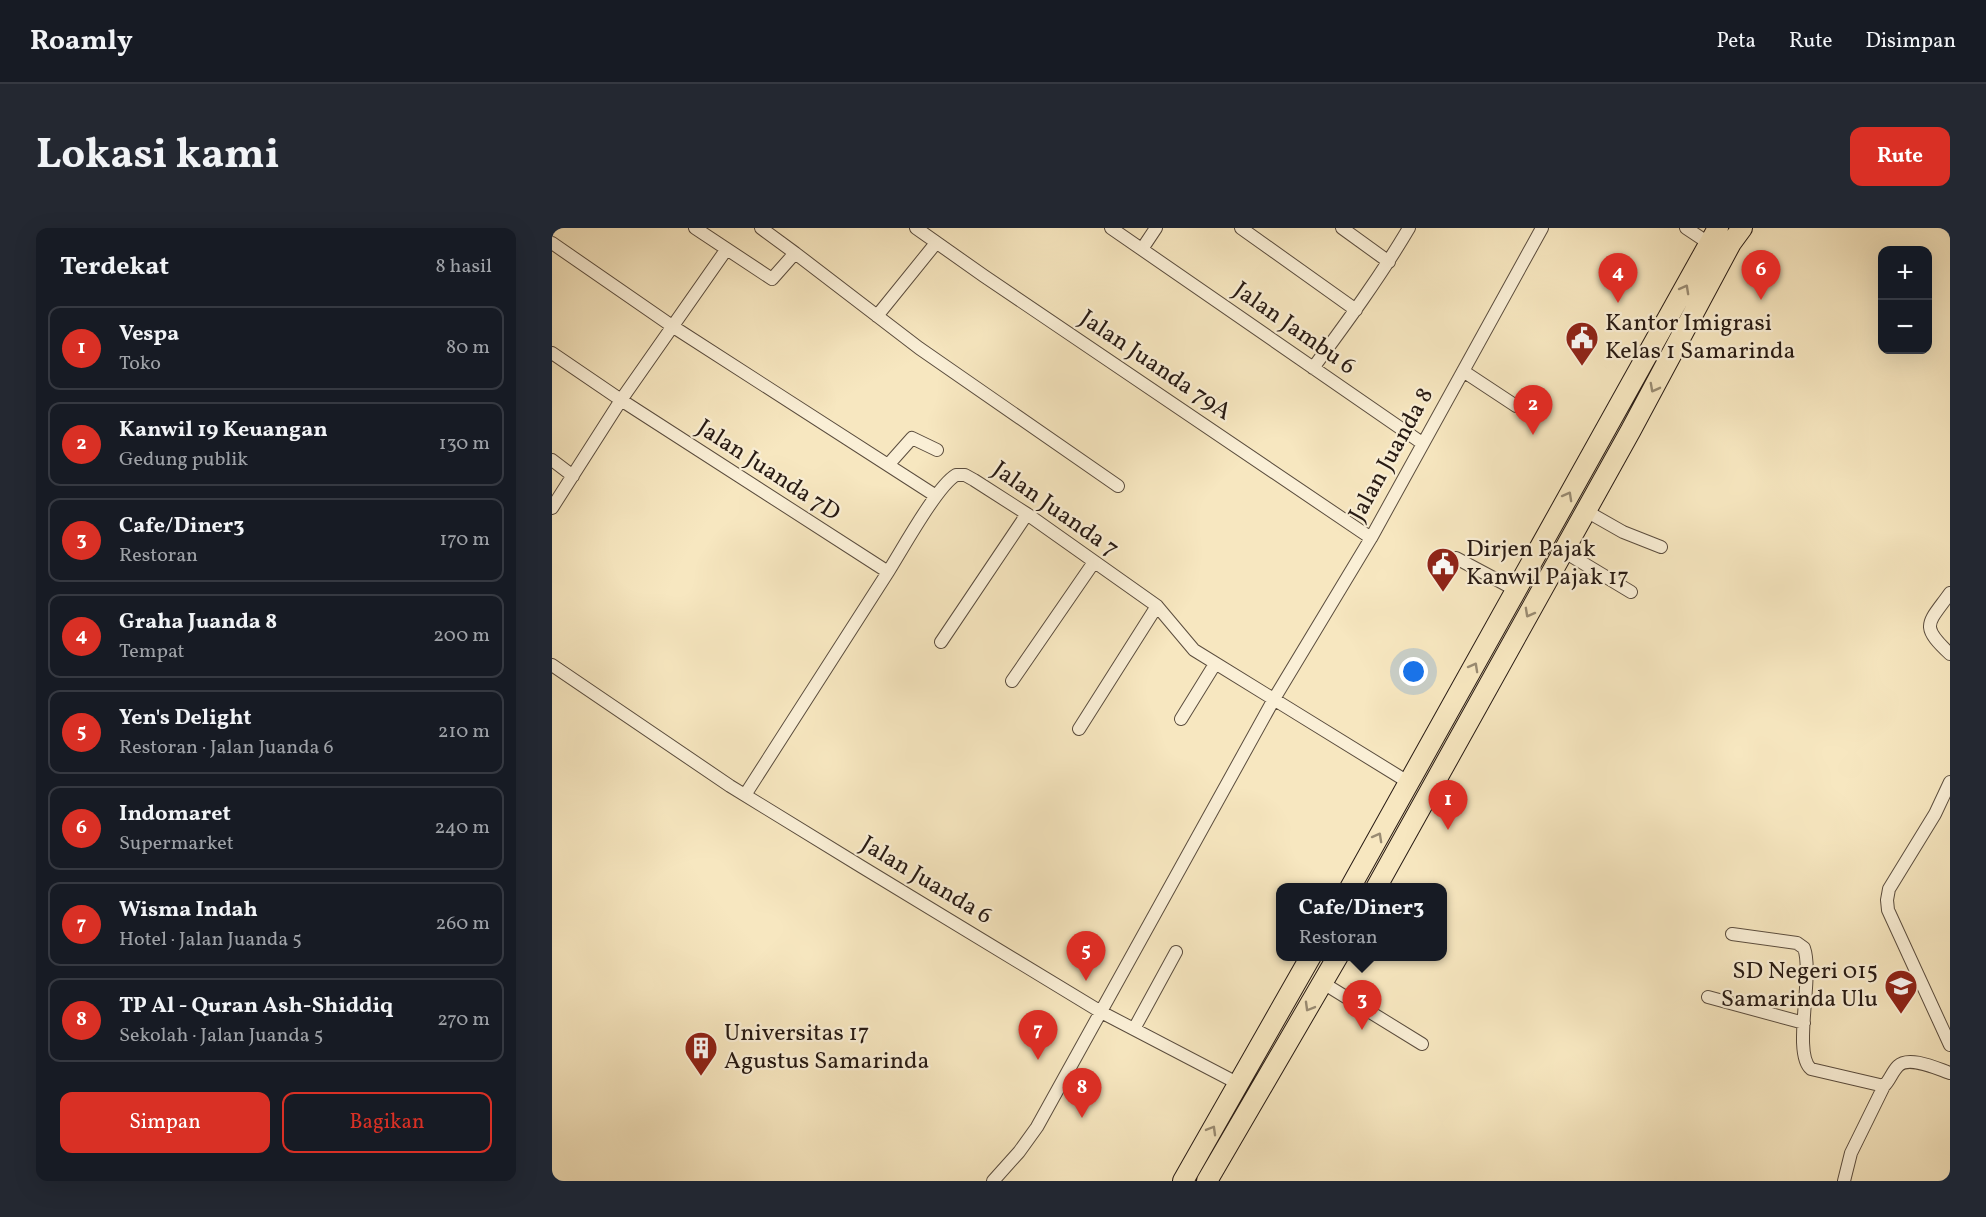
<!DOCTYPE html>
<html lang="id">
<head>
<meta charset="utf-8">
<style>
	body { margin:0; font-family:Vollkorn,serif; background:#242831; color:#f1f3f6 }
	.controls { position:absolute; right:18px; top:18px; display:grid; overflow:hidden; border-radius:12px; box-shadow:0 6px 24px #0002 }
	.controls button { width:54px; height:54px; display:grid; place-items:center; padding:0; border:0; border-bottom:2px solid #363941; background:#171b24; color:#f1f3f6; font:30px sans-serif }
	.you { position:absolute; left:862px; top:444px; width:21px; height:21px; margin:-15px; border:4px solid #fff; border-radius:50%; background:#1a73e8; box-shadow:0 0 0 9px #1a73e833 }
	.badge { display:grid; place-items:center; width:39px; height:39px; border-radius:50%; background:#d93025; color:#fff; font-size:20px; font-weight:700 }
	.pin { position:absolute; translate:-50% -50px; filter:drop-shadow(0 2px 3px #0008) }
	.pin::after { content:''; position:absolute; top:32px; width:21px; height:18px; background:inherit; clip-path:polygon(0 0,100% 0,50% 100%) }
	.popup { position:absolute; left:724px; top:655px; width:171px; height:78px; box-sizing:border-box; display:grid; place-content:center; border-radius:12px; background:#171b24; filter:drop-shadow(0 2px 4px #0005); font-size:20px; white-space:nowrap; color:#9ea1a6 }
	.popup b { font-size:22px; color:#f1f3f6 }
	.popup::after { content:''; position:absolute; left:50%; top:100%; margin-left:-12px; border:12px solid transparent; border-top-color:#171b24 }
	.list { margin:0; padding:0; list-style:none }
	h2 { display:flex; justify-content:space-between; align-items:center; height:78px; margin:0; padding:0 24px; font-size:26px }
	h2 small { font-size:20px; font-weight:400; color:#9ea1a6 }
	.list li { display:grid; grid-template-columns:39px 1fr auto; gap:18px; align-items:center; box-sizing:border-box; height:84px; margin:0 12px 12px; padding:0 12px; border:2px solid #363941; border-radius:12px }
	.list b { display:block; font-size:22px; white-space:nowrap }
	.list p { margin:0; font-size:20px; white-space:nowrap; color:#9ea1a6 }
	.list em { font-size:20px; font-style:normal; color:#9ea1a6 }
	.actions { display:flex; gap:12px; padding:18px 24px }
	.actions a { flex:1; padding:14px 0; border:2px solid #d93025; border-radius:12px; text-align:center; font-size:21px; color:#d93025 }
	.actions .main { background:#d93025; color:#fff }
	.map { position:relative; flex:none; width:1398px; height:953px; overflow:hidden; border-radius:12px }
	header { display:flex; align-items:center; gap:36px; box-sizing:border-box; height:84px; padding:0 30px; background:#171b24; border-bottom:2px solid #363941 }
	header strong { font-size:28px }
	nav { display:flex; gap:33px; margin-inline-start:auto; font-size:21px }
	.intro { display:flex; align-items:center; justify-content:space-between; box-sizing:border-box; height:144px; padding:0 36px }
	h1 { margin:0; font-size:42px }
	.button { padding:15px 27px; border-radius:12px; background:#d93025; color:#fff; font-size:21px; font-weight:700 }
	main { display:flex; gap:36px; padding:0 36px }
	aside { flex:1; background:#171b24; border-radius:12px; box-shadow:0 6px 24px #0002 }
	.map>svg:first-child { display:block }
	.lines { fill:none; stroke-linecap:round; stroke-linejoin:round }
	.minor-casing { stroke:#5b4d3e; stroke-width:14 }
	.trunk-casing { stroke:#271a13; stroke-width:22 }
	.minor { stroke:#faefd6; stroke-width:12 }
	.trunk { stroke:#f7e7c0; stroke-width:20 }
	.oneway { stroke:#998b72 }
	.labels { text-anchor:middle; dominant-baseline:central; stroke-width:4.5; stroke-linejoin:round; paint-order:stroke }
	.poi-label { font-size:24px; fill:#271a13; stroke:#faefd6; text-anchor:start }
	.street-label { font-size:24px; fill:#271a13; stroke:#faefd6 }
</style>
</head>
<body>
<header>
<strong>Roamly</strong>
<nav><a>Peta</a><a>Rute</a><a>Disimpan</a></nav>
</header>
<div class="intro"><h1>Lokasi kami</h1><a class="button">Rute</a></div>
<main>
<aside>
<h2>Terdekat<small>8 hasil</small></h2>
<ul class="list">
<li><span class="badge">1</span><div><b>Vespa</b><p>Toko</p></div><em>80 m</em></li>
<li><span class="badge">2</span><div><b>Kanwil 19 Keuangan</b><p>Gedung publik</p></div><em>130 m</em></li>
<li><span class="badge">3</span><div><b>Cafe/Diner3</b><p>Restoran</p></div><em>170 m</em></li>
<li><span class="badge">4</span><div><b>Graha Juanda 8</b><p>Tempat</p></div><em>200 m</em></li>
<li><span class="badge">5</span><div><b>Yen's Delight</b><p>Restoran · Jalan Juanda 6</p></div><em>210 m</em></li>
<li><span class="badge">6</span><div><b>Indomaret</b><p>Supermarket</p></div><em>240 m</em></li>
<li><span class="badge">7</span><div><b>Wisma Indah</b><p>Hotel · Jalan Juanda 5</p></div><em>260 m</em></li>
<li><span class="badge">8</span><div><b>TP Al - Quran Ash-Shiddiq</b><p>Sekolah · Jalan Juanda 5</p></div><em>270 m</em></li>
</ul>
<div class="actions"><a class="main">Simpan</a><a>Bagikan</a></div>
</aside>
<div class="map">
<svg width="1398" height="953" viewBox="0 0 1398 953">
	<rect width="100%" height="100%" fill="#f7e7c0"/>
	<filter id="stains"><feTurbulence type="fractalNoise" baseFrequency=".00333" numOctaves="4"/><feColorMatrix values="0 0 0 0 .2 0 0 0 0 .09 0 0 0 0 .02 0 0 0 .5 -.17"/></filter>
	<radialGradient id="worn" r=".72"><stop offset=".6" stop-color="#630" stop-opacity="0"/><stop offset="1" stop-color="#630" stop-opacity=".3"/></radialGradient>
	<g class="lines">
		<g class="minor-casing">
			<path id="minor" d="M143,0L220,51L243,25L209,0
				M364,0L432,48L819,310
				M559,0L870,215
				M689,0L804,82
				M790,0L837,34
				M1134,0L1158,16
				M0,15L120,98L384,268
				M590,21L604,0
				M243,25L367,120L566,258
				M325,88L384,15
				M0,125L69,172L336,344C350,322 385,258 404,247H413L422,252L475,286L605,378L642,422L856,554
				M761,140C795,94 828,49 857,0
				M911,143L964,178
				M0,232L21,248
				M336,237L360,210L385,222
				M0,280L69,172L174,22
				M1034,283L1071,304L1109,319
				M1011,323L1079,364
				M904,330L964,362
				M1398,365C1376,396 1367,397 1398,426
				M389,414L475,286
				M0,437L178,558L310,639L549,784L687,856
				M460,453L542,334
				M629,491L663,436
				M527,501L605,378
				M1398,554L1383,586L1337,661L1335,672L1336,682L1398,817
				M193,567L336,344
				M1180,706L1245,715L1252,720C1262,748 1240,825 1259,841L1332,858C1338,852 1340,844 1346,838C1357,827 1386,841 1398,845
				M771,755L870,816
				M1156,769L1252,795
				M582,801L624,724
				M441,953L467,924L485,899L722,471L819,310L990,0
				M1292,953L1299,925L1332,858"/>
		</g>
		<g class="trunk-casing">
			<path id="trunk" d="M798,660L1166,0
				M824,660L1079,202L1179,15L1190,0
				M631,953L759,728
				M655,953L786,728"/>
		</g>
		<use href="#minor" class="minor"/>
		<use href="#trunk" class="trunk"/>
	</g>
	<defs><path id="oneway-chevron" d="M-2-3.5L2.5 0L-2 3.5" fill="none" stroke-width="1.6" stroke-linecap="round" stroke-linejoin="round" transform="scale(1.5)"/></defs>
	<g class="oneway">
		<use href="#oneway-chevron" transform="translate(1133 61) rotate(-61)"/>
		<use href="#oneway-chevron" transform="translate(1102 160) rotate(118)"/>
		<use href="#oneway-chevron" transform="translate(1016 268) rotate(-61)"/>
		<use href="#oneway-chevron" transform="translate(977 385) rotate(119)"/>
		<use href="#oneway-chevron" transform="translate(922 439) rotate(-61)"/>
		<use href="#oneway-chevron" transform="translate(826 609) rotate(-61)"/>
		<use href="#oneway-chevron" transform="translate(757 779) rotate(120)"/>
		<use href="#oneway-chevron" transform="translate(660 902) rotate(-60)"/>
	</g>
	<defs>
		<g id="civic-pin" transform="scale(1.725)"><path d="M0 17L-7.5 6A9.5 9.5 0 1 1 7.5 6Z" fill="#8f2418" stroke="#faefd6"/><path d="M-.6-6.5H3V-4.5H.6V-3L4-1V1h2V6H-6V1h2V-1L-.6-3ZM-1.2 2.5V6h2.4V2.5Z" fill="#fff"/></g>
		<g id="school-pin" transform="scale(1.725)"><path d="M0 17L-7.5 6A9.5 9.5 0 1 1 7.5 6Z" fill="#8f2418" stroke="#faefd6"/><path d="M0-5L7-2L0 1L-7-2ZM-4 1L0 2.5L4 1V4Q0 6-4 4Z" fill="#fff"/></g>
		<g id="building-pin" transform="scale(1.725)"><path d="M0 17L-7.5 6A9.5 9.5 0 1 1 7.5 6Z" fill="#8f2418" stroke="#faefd6"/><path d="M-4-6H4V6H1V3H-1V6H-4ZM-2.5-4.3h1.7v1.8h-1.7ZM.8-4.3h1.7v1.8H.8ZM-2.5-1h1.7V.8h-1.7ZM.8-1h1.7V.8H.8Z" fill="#fff"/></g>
	</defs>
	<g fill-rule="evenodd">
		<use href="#civic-pin" x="1030" y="110"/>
		<use href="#civic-pin" x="891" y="336"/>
		<use href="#school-pin" x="1349" y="758"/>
		<use href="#building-pin" x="149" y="820"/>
	</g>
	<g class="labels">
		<g class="poi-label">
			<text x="1053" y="96">Kantor Imigrasi<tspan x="1053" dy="28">Kelas 1 Samarinda</tspan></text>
			<text x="914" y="322">Dirjen Pajak<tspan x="914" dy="28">Kanwil Pajak 17</tspan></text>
			<text x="1326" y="744" text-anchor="end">SD Negeri 015<tspan x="1326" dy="28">Samarinda Ulu</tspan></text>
			<text x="172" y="806">Universitas 17<tspan x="172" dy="28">Agustus Samarinda</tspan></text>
		</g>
		<g class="street-label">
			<text transform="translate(742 101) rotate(35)">Jalan Jambu 6</text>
			<text transform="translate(603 138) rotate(34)">Jalan Juanda 79A</text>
			<text transform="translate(840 227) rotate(-61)">Jalan Juanda 8</text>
			<text transform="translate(216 243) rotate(33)">Jalan Juanda 7D</text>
			<text transform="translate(503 282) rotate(35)">Jalan Juanda 7</text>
			<text transform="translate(374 653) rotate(31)">Jalan Juanda 6</text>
		</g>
	</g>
	<rect width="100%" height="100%" filter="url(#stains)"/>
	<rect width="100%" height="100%" fill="url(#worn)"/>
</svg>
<div class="controls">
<button>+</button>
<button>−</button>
</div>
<div class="you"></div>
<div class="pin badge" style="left:896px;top:602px">1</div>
<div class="pin badge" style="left:981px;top:207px">2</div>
<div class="pin badge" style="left:810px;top:802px">3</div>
<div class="popup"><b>Cafe/Diner3</b>Restoran</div>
<div class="pin badge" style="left:1066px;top:75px">4</div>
<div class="pin badge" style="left:534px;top:753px">5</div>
<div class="pin badge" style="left:1209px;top:72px">6</div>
<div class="pin badge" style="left:486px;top:832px">7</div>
<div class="pin badge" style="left:530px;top:890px">8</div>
</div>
</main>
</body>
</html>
